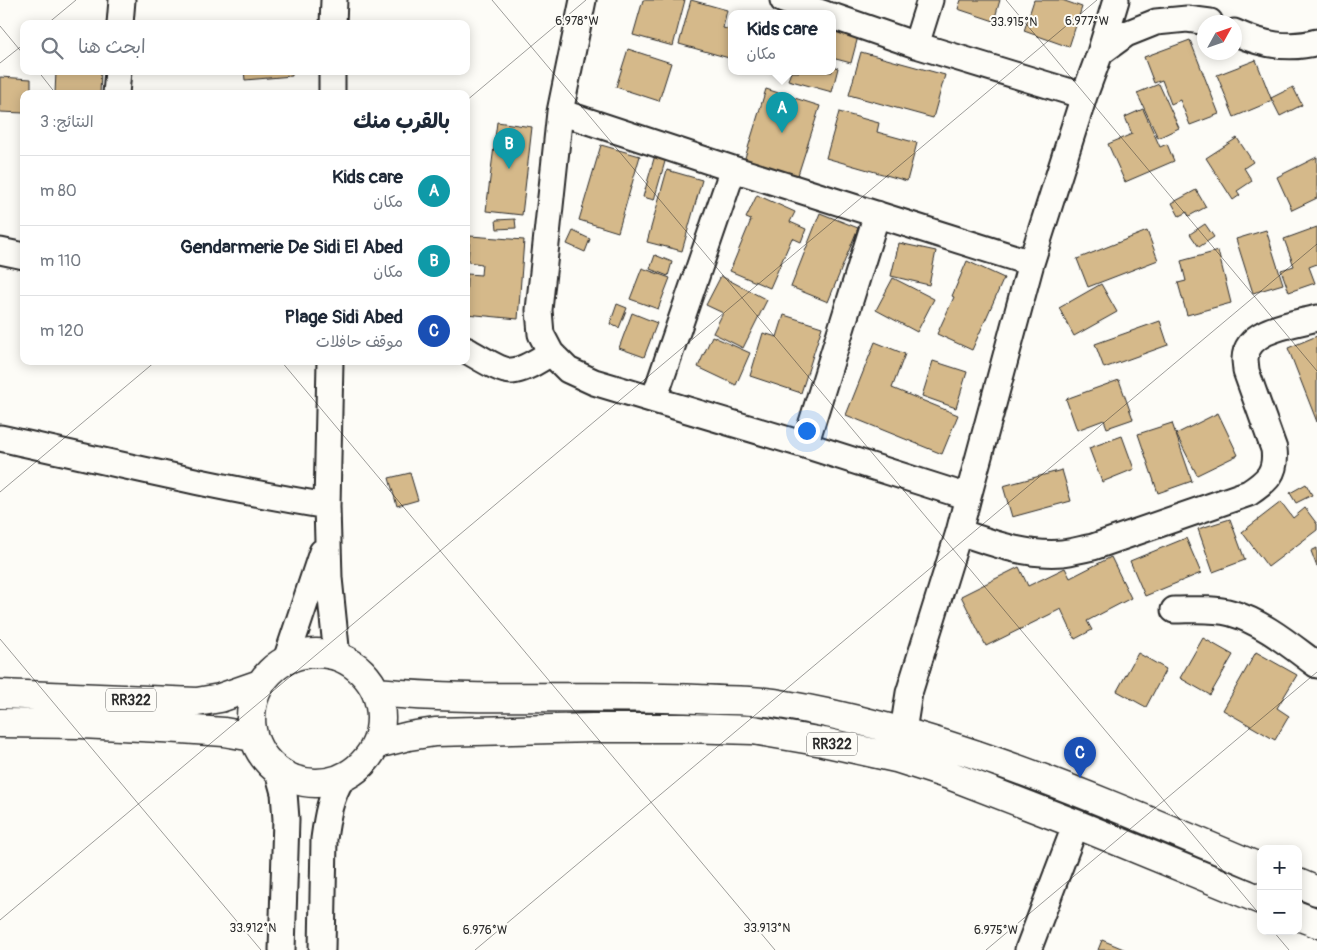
<!DOCTYPE html>
<html lang="ar">
<head>
<meta charset="utf-8">
<style>
	body { margin:0; font-family:Pangolin,"Playpen Sans Arabic",sans-serif; background:#f6f6f7; color:#1f2937; direction:rtl }
	.controls { position:absolute; right:15px; bottom:15px; display:grid; overflow:hidden; border-radius:10px; box-shadow:0 2px 12px #0003 }
	.controls button { width:45px; height:45px; display:grid; place-items:center; padding:0; border:0; border-bottom:1px solid #e0e1e3; background:#fff; color:#1f2937; font:25px sans-serif }
	.compass { position:absolute; left:1197px; top:15px; width:45px; height:45px; border-radius:50%; background:#fff; box-shadow:0 2px 12px #0003; rotate:50deg }
	.you { position:absolute; left:806px; top:430px; width:18px; height:18px; margin:-12px; border:4px solid #fff; border-radius:50%; background:#1a73e8; box-shadow:0 0 0 8px #1a73e833 }
	.badge { display:grid; place-items:center; width:32px; height:32px; border-radius:50%; background:#b45309; color:#fff; font-size:16px; font-weight:700 }
	.pin { position:absolute; translate:-50% -41px; filter:drop-shadow(0 1px 2px #0008) }
	.pin::after { content:''; position:absolute; top:26px; width:18px; height:15px; background:inherit; clip-path:polygon(0 0,100% 0,50% 100%) }
	.popup { position:absolute; left:728px; top:10px; width:108px; height:65px; box-sizing:border-box; display:grid; place-content:center; border-radius:10px; background:#fff; filter:drop-shadow(0 1px 4px #0005); font-size:16px; white-space:nowrap; color:#747a83 }
	.popup b { font-size:19px; color:#1f2937 }
	.popup::after { content:''; position:absolute; left:50%; top:100%; margin-left:-10px; border:10px solid transparent; border-top-color:#fff }
	.list { margin:0; padding:0; list-style:none }
	h2 { display:flex; justify-content:space-between; align-items:center; height:65px; margin:0; padding:0 20px; font-size:21px }
	h2 small { font-size:16px; font-weight:400; color:#747a83 }
	.list li { display:grid; grid-template-columns:32px 1fr auto; gap:15px; align-items:center; box-sizing:border-box; height:70px; padding:0 20px; border-top:1px solid #e0e1e3 }
	.list b { display:block; font-size:19px; white-space:nowrap }
	.list p { margin:0; font-size:16px; white-space:nowrap; color:#747a83 }
	.list em { font-size:16px; font-style:normal; color:#747a83 }
	.icon { flex:none; width:28px; height:28px; fill:none; stroke:currentColor; stroke-width:2; stroke-linecap:round; stroke-linejoin:round }
	.map { position:relative; flex:none; width:1317px; height:950px; overflow:hidden; direction:ltr }
	.search { position:absolute; background:#fff; box-shadow:0 2px 12px #0003; left:20px; top:20px; width:450px; height:55px; display:flex; align-items:center; gap:12px; box-sizing:border-box; padding:0 18px; border-radius:10px; color:#747a83; font-size:19px }
	.panel { position:absolute; background:#fff; box-shadow:0 2px 12px #0003; left:20px; top:90px; width:450px; height:275px; border-radius:10px; direction:rtl }
	.map>svg:first-child { display:block }
	.building { fill:#d5b98a; stroke:#2b2b2b }
	.lines { fill:none; stroke-linecap:round; stroke-linejoin:round }
	.minor-casing { stroke:#2b2b2b; stroke-width:29 }
	.major-casing { stroke:#2b2b2b; stroke-width:31 }
	.minor { stroke:#fdfcf7; stroke-width:25 }
	.major { stroke:#fdfcf7; stroke-width:28 }
	.ticks { fill:none; stroke:#2b2b2b; stroke-width:1; stroke-opacity:0.45 }
	.labels { text-anchor:middle; dominant-baseline:central; stroke-width:4; stroke-linejoin:round; paint-order:stroke }
	.shield { fill:#fdfcf7; stroke:#6a6a68; stroke-width:1 }
	.shield-label { font-size:14px; font-weight:bold; fill:#2b2b2b }
	.ticks-label { font-size:12px; text-anchor:middle; fill:#2b2b2b; stroke:#fdfcf7; stroke-width:4; stroke-linejoin:round; paint-order:stroke }
</style>
</head>
<body>
<div class="map">
<svg width="1317" height="950" viewBox="0 0 1317 950">
	<rect width="100%" height="100%" fill="#fdfcf7"/>
	<filter id="ink" filterUnits="userSpaceOnUse"><feTurbulence type="fractalNoise" baseFrequency=".02" numOctaves="2"/><feDisplacementMap in="SourceGraphic" scale="10" xChannelSelector="R" yChannelSelector="G"/><feConvolveMatrix kernelMatrix="1 2 1 2 8 2 1 2 1" color-interpolation-filters="sRGB"/></filter>
	<g filter="url(#ink)">
		<path class="building" d="M643,0H685L673,46L633,35Z
			M691,0L727,10L723,28L732,30V47L729,58L679,44Z
			M961,0H1000L994,21L958,9Z
			M1034,0H1062L1082,7L1069,47L1024,31Z
			M837,22L860,29L851,63L832,58V38Z
			M1190,40L1219,114L1190,125L1180,100L1171,104L1162,80L1154,83L1144,57Z
			M628,49L671,63L659,101L616,87Z
			M861,52L945,75L933,118L849,95Z
			M1256,60L1272,101L1234,117L1217,75Z
			M832,66L838,68L832,92L788,80L791,72H832Z
			M56,71H101L100,94H55Z
			M244,71H292V76L245,80Z
			M0,77L31,79V94H24V113L0,112Z
			M1159,84L1179,128L1158,138L1137,93Z
			M1293,87L1302,105L1280,116L1271,98Z
			M766,89L820,106L797,178L744,161Z
			M1143,109L1160,147L1167,144L1174,161L1125,182L1108,144L1132,134L1125,117Z
			M839,112L879,123L877,132L917,143L907,181L826,158Z
			M497,122L532,127L522,215L486,211Z
			M1237,138L1253,162L1244,168L1252,181L1237,191L1240,195L1233,200L1206,158Z
			M601,145L640,156L618,232L579,220Z
			M655,155L666,158L654,200L643,197Z
			M1317,157V198L1292,210L1277,177Z
			M667,170L702,180L682,251L647,242Z
			M1196,190L1206,207L1189,216L1187,212L1179,216L1172,203Z
			M757,195L795,212L790,222L806,229L801,242L792,238L770,288L730,271L751,220L746,218Z
			M820,213L858,228L828,302L791,287Z
			M515,219L516,228L497,229L496,220Z
			M1205,224L1214,237L1199,247L1190,234Z
			M1317,227V264L1309,267L1315,283L1289,292L1281,270L1294,266L1284,239Z
			M1266,230L1283,284L1253,293L1236,239Z
			M573,231L590,239L585,252L567,244Z
			M1147,231L1158,260L1088,287L1077,259Z
			M470,236L524,240L518,319L466,314L467,274L481,275L482,264L468,262Z
			M899,243L936,251L929,285L891,276Z
			M1218,251L1231,303L1187,315L1178,283L1186,281L1181,261Z
			M655,255L672,262L668,276L650,269Z
			M967,261L1004,278L972,350L937,334L954,297L952,296Z
			M642,268L670,278L658,309L630,299Z
			M721,276L767,300L743,348L713,333L723,313L706,305Z
			M893,278L934,299L917,332L876,310Z
			M1101,284L1117,312L1074,336L1059,308Z
			M617,304L627,308L619,328L610,324Z
			M632,313L657,323L644,357L619,348Z
			M784,315L822,327L801,393L750,376L763,333L777,337Z
			M1160,321L1168,345L1104,368L1095,344Z
			M712,336L750,353L736,385L698,367Z
			M1317,336V422L1288,348Z
			M875,342L905,354L892,388L958,415L942,454L846,415Z
			M933,361L967,372L956,408L922,396Z
			M1119,380L1133,419L1107,428L1104,420L1077,430L1066,399Z
			M1218,413L1238,455L1197,475L1176,434Z
			M1172,423L1192,481L1158,493L1138,434Z
			M1122,436L1134,469L1102,482L1089,448Z
			M1062,470L1071,501L1012,517L1003,486Z
			M410,473L418,500L397,506L389,478Z
			M1306,484L1312,495L1296,503L1290,493Z
			M1281,502L1293,518L1305,508L1317,524V530L1268,567L1242,532Z
			M1230,519L1245,560L1213,572L1198,529Z
			M1186,538L1201,573L1145,596L1130,561Z
			M1317,548V567L1311,551Z
			M1111,557L1131,598L1087,621L1092,630L1075,639L1061,609L986,646L961,596L1019,567L1028,586L1065,568L1070,578Z
			M1203,638L1233,655L1210,695L1180,678Z
			M1256,652L1297,675L1277,708L1289,716L1275,740L1223,710Z
			M1138,653L1166,669L1146,707L1117,691Z
			M1102,940L1126,950H1098Z"/>
		<g class="lines">
			<g class="minor-casing">
				<path id="minor" d="M783,0L825,14
					M832,16L916,45L930,0
					M120,24L122,0
					M333,24L334,0
					M1234,32C1260,44 1290,50 1317,42
					M1100,53L1126,34L1156,22L1187,19L1210,22
					M116,94L118,71
					M332,94V71
					M1084,96L1100,53L1116,0
					M560,112L733,169L1031,263
					M0,251L24,256
					M466,350C477,356 501,372 512,371C525,370 540,359 551,353L568,370L594,382L805,445L968,497L1031,263L1084,96L916,45
					M551,353L541,334L539,310L560,112L583,0
					M330,361L327,506L329,578L337,657
					M654,399L733,169
					M0,438C109,462 217,488 327,506
					M805,445L877,214
					M959,532C992,543 1026,556 1062,553C1072,552 1082,549 1093,547L1249,493C1267,481 1277,473 1274,449L1246,371C1246,367 1245,363 1245,359C1246,329 1295,324 1317,318
					M1174,610C1193,610 1213,608 1231,613C1263,622 1291,646 1317,665
					M286,660L322,552
					M903,731L909,693L959,532L968,497
					M278,771L284,793L286,819L282,950
					M322,950L324,839C327,817 330,797 342,778
					M1028,950L1076,824"/>
			</g>
			<g class="major-casing">
				<path id="major" d="M251 718a65 65 0 1 1 130 0a65 65 0 1 1-130 0Z
					M376,692C483,702 590,694 697,699C724,701 753,699 780,704C948,732 1104,802 1261,868
					M0,694L197,702L220,698L260,684
					M0,723L81,724L181,729L224,732L253,737
					M377,744L409,736L435,732L593,728H684L753,730L823,742L896,758L949,775L1076,824L1261,900
					M1298,883L1317,891
					M1298,916L1317,923"/>
			</g>
			<use href="#minor" class="minor"/>
			<use href="#major" class="major"/>
		</g>
	</g>
	<path class="ticks" d="M492,0L1261,916M1006,0L1317,371M47,24L76,0M0,26L24,55M0,63L24,44M38,71L56,94M466,101L586,0M281,361L775,950M0,492L156,361M0,639L261,950M0,920L1097,0M1273,931L1289,950M475,950L1317,244M986,950L1317,672"/>
	<g class="labels">
		<g class="shield">
			<rect x="106" y="688.5" width="50" height="23" rx="4"/>
			<rect x="807" y="732.5" width="50" height="23" rx="4"/>
		</g>
		<g class="shield-label">
			<text x="131" y="700">RR322</text>
			<text x="832" y="744">RR322</text>
		</g>
	</g>
	<g class="ticks-label">
		<text x="1087" y="25">6.977°W</text>
		<text x="577" y="25">6.978°W</text>
		<text x="1014" y="26">33.915°N</text>
		<text x="253" y="932">33.912°N</text>
		<text x="767" y="932">33.913°N</text>
		<text x="485" y="934">6.976°W</text>
		<text x="996" y="934">6.975°W</text>
	</g>
</svg>
<div class="controls">
<button>+</button>
<button>−</button>
</div>
<svg class="compass" viewBox="-18 -18 36 36"><path d="M0-13l5 13h-10z" fill="#e53935"/><path d="M0 13l5-13h-10z" fill="#747a83"/></svg>
<div class="you"></div>
<div class="pin badge" style="left:782px;top:133px;background:#0f9aa8">A</div>
<div class="popup"><b>Kids care</b>مكان</div>
<div class="pin badge" style="left:509px;top:169px;background:#0f9aa8">B</div>
<div class="pin badge" style="left:1080px;top:778px;background:#1a4fb4">C</div>
<div class="search"><svg class="icon" aria-label="search" viewBox="0 0 24 24"><circle cx="10" cy="10" r="6"/><path d="M15 15l6 6"/></svg>ابحث هنا</div>
<section class="panel">
<h2>بالقرب منك<small>النتائج: 3</small></h2>
<ul class="list">
<li><span class="badge" style="background:#0f9aa8">A</span><div><b>Kids care</b><p>مكان</p></div><em>80 m</em></li>
<li><span class="badge" style="background:#0f9aa8">B</span><div><b>Gendarmerie De Sidi El Abed</b><p>مكان</p></div><em>110 m</em></li>
<li><span class="badge" style="background:#1a4fb4">C</span><div><b>Plage Sidi Abed</b><p>موقف حافلات</p></div><em>120 m</em></li>
</ul>
</section>
</div>
</body>
</html>
